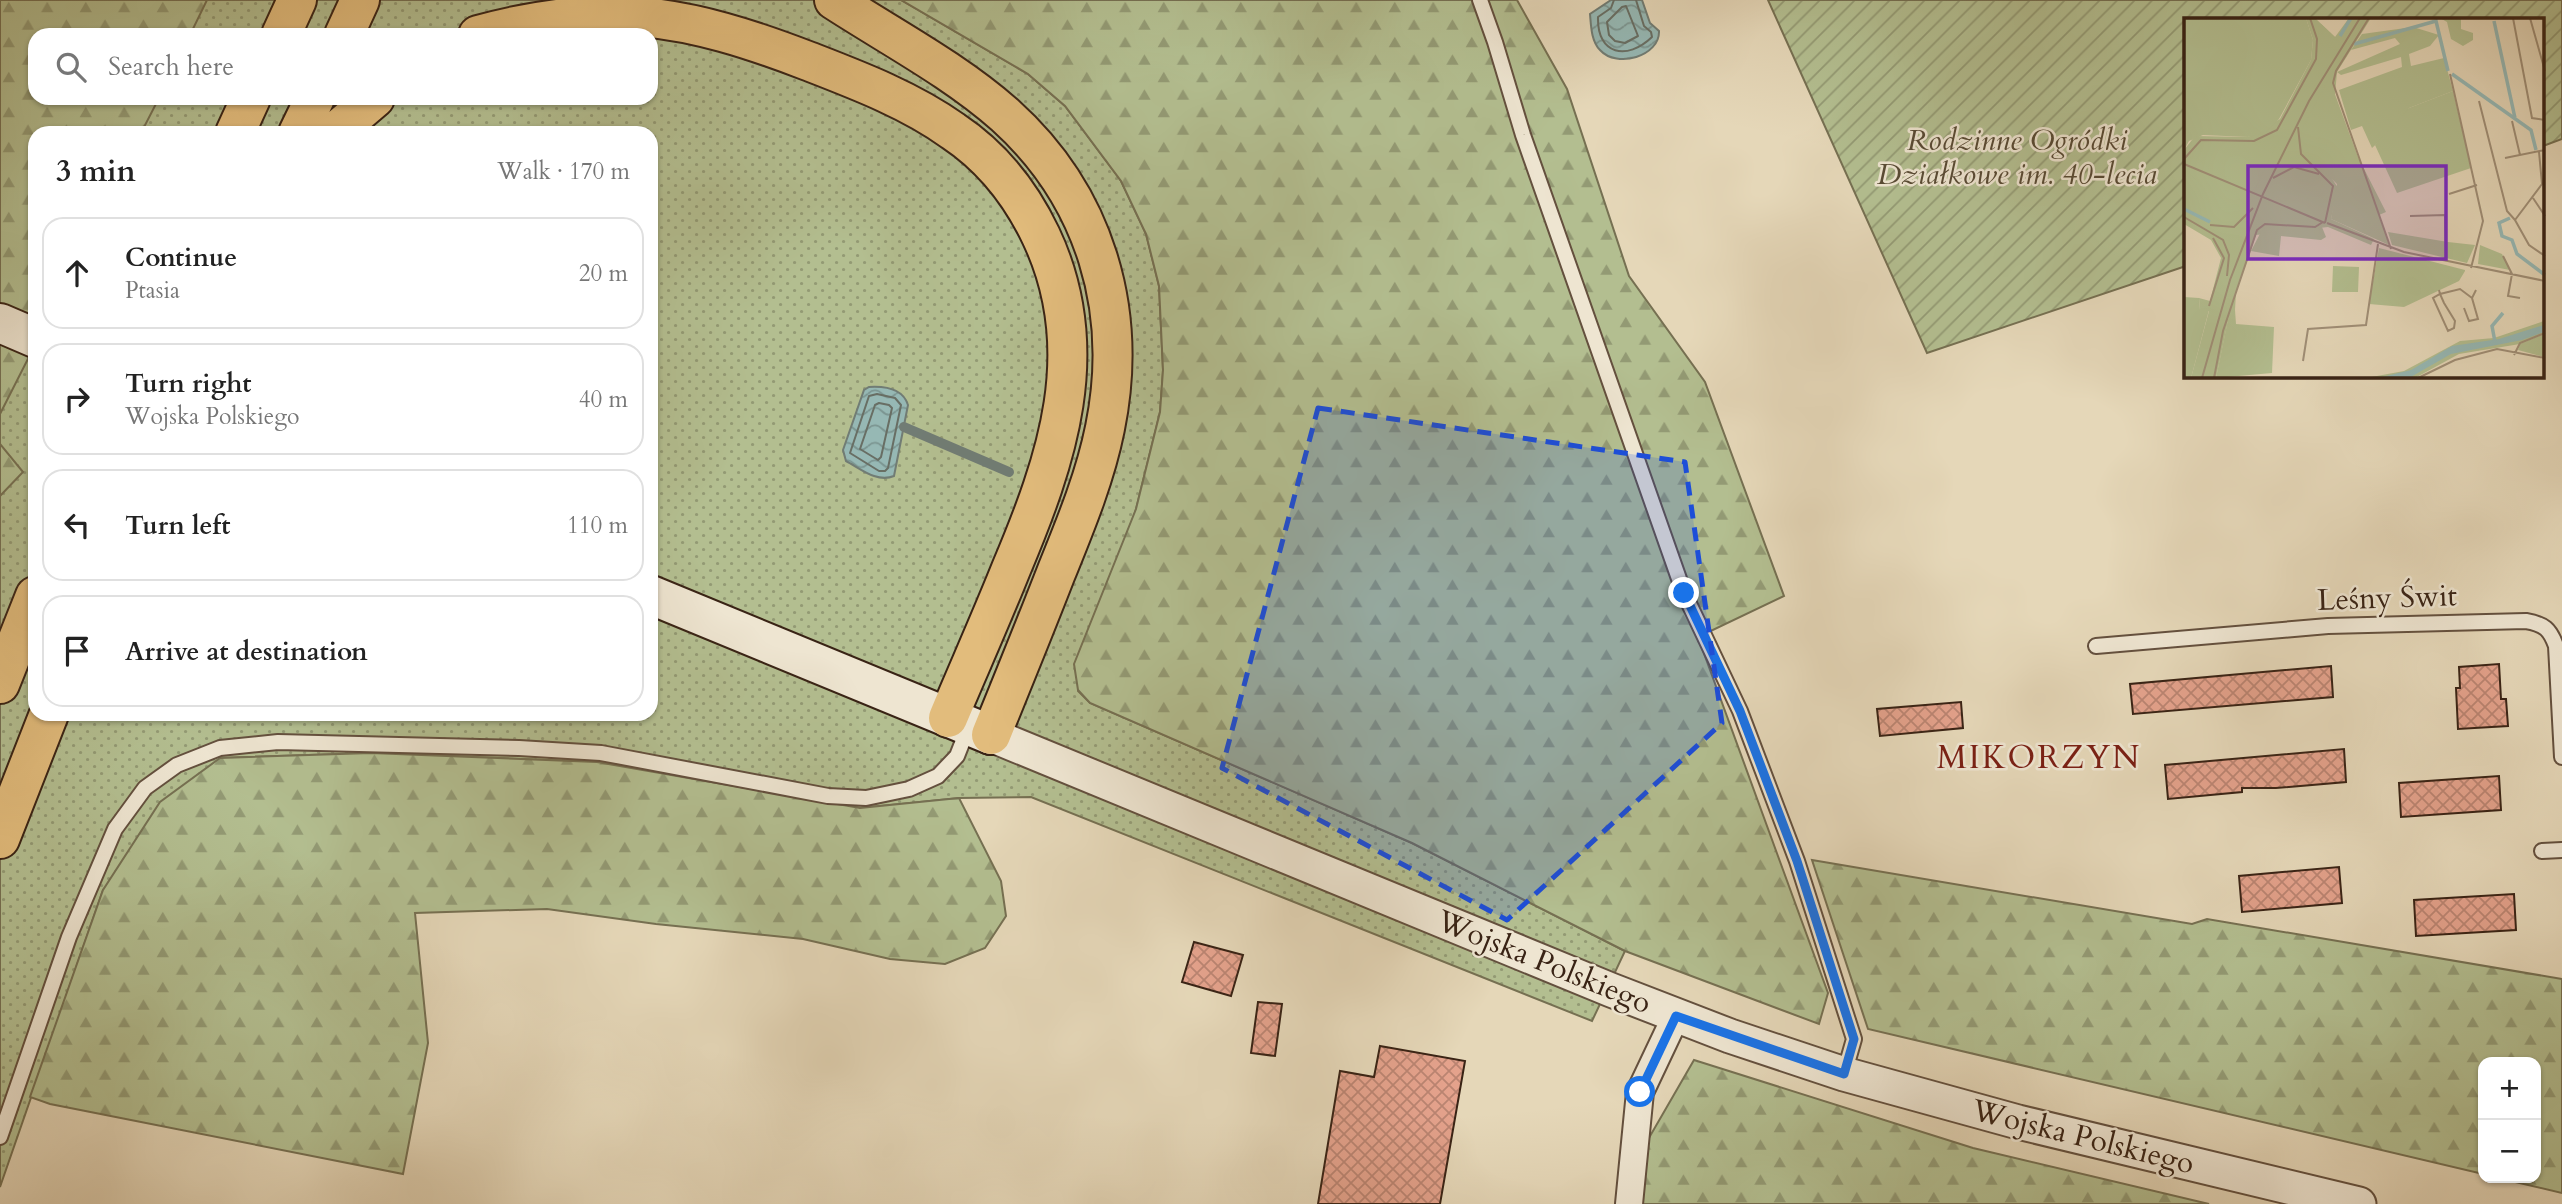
<!DOCTYPE html>
<html lang="en">
<head>
<meta charset="utf-8">
<style>
	body { margin:0; font-family:Cardo,serif; background:#f2f2f2; color:#222 }
	.controls { position:absolute; right:21px; bottom:21px; display:grid; overflow:hidden; border-radius:14px; box-shadow:0 2px 5px #0004 }
	.controls button { width:63px; height:63px; display:grid; place-items:center; padding:0; border:0; border-bottom:2px solid #e0e0e0; background:#fff; color:#222; font:35px sans-serif }
	.stop { position:absolute; width:21px; height:21px; margin:-16px; border:5px solid #1a73e8; border-radius:50%; background:#fff }
	.stop.end { background:#1a73e8; border-color:#fff; box-shadow:0 2px 7px #0008 }
	.list { margin:0; padding:0; list-style:none }
	h2 { display:flex; justify-content:space-between; align-items:center; height:91px; margin:0; padding:0 28px; font-size:30px }
	h2 small { font-size:23px; font-weight:400; color:#767676 }
	.list li { display:grid; grid-template-columns:46px 1fr auto; gap:21px; align-items:center; box-sizing:border-box; height:112px; margin:0 14px 14px; padding:0 14px; border:2px solid #e0e0e0; border-radius:21px }
	.list b { display:block; font-size:26px; white-space:nowrap }
	.list p { margin:0; font-size:23px; white-space:nowrap; color:#767676 }
	.list em { font-size:23px; font-style:normal; color:#767676 }
	.icon { flex:none; width:38px; height:38px; fill:none; stroke:currentColor; stroke-width:2; stroke-linecap:round; stroke-linejoin:round }
	.map { position:relative; flex:none; width:2562px; height:1204px; overflow:hidden }
	.search { position:absolute; background:#fff; box-shadow:0 2px 5px #0004; left:28px; top:28px; width:630px; height:77px; display:flex; align-items:center; gap:18px; box-sizing:border-box; padding:0 24px; border-radius:21px; color:#767676; font-size:26px }
	.panel { position:absolute; background:#fff; box-shadow:0 2px 5px #0004; left:28px; top:126px; width:630px; height:595px; border-radius:21px }
	.map>svg:first-child { display:block }
	.grass { fill:url(#grass-dots); stroke:#767052; stroke-width:2; fill-rule:evenodd }
	.forest { fill:url(#forest-firs); stroke:#767052; stroke-width:2 }
	.garden { fill:url(#garden-furrows); stroke:#767052; stroke-width:2 }
	.water { fill:url(#water-waves); stroke:#717c74; stroke-width:2 }
	.lines { fill:none; stroke-linecap:round; stroke-linejoin:round }
	.shore { stroke:#686e64; stroke-width:2 }
	.stream { stroke:#717c74; stroke-width:10 }
	.building { fill:url(#building-cross-hatch); stroke:#392315; stroke-width:2 }
	.service-casing { stroke:#64503e; stroke-width:18 }
	.minor-casing { stroke:#64503e; stroke-width:30 }
	.tertiary-casing { stroke:#64503e; stroke-width:37 }
	.secondary-casing { stroke:#392315; stroke-width:42 }
	.motorway-casing { stroke:#392315; stroke-width:42 }
	.service { stroke:#eee5d1; stroke-width:14 }
	.minor { stroke:#eee5d1; stroke-width:26 }
	.tertiary { stroke:#eee5d1; stroke-width:33 }
	.secondary { stroke:#eee5d1; stroke-width:38 }
	.motorway { stroke:#e2bc7c; stroke-width:38 }
	.route { stroke:#1a73e8; stroke-width:9 }
	.marked { fill:#1d4ed8; fill-opacity:0.2; stroke:#1d4ed8; stroke-width:5; stroke-dasharray:14 9; stroke-linejoin:round }
	.labels { text-anchor:middle; dominant-baseline:central; stroke-width:5; stroke-linejoin:round; paint-order:stroke }
	.park-label { font-size:30px; font-style:italic; fill:#584a34; stroke:#eee5d1 }
	.street-label { font-size:30px; fill:#392315; stroke:#eee5d1 }
	.neighbourhood-label { font-size:32px; letter-spacing:2px; fill:#7a1f14; stroke:#eee5d1 }
	.inset-river { fill:none; stroke:#96b8b4; stroke-width:3.5 }
	.inset-road { fill:none; stroke:#a08f77; stroke-width:2 }
	.view { fill:#7b2cbf; fill-opacity:0.15; stroke:#7b2cbf; stroke-width:3.5 }
	.inset-edge { fill:none; stroke:#392315; stroke-width:3.5 }
</style>
</head>
<body>
<div class="map">
<svg width="2562" height="1204" viewBox="0 0 2562 1204">
	<defs>
		<pattern id="grass-dots" width="8" height="8" patternUnits="userSpaceOnUse" patternTransform="scale(1.75)"><rect width="8" height="8" fill="#b3be90"/><path d="M2 2h.1M6 6h.1" fill="none" stroke="#939a74" stroke-width="1.8" stroke-linecap="round"/></pattern>
		<pattern id="forest-firs" width="22" height="20" patternUnits="userSpaceOnUse" patternTransform="scale(1.75)"><rect width="22" height="20" fill="#b3be90"/><path d="M5 1l3.5 6h-7zM16 11l3.5 6h-7z" fill="#939a74"/></pattern>
		<pattern id="garden-furrows" width="10" height="10" patternUnits="userSpaceOnUse" patternTransform="scale(1.75)"><rect width="10" height="10" fill="#b3be90"/><path d="M-1 1l2-2M0 10L10 0M9 11l2-2" fill="none" stroke="#939a74"/></pattern>
		<pattern id="water-waves" width="16" height="10" patternUnits="userSpaceOnUse" patternTransform="scale(1.75)"><rect width="16" height="10" fill="#96b8b4"/><path d="M0 5q4-4 8 0t8 0" fill="none" stroke="#7b9591"/></pattern>
		<pattern id="building-cross-hatch" width="8" height="8" patternUnits="userSpaceOnUse" patternTransform="scale(1.75)"><rect width="8" height="8" fill="#e4a28c"/><path d="M0 0l8 8M0 8l8-8" fill="none" stroke="#ba8471"/></pattern>
	</defs>
	<rect width="100%" height="100%" fill="#e5d7b8"/>
	<filter id="stains"><feTurbulence type="fractalNoise" baseFrequency=".00286" numOctaves="4"/><feColorMatrix values="0 0 0 0 .2 0 0 0 0 .09 0 0 0 0 .02 0 0 0 .5 -.17"/></filter>
	<radialGradient id="worn" r=".72"><stop offset=".6" stop-color="#630" stop-opacity="0"/><stop offset="1" stop-color="#630" stop-opacity=".3"/></radialGradient>
	<path class="grass" d="M0,0H901L1028,74L1065,106L1121,181L1146,234L1159,286L1163,370L1160,412L1136,509L1078,691L1090,703L1412,843L1625,951L1592,1021L1031,797L959,798L860,808L597,762L371,753L220,758L103,890L0,1187ZM35,35H651V98H35ZM35,133H651V714H35Z"/>
	<path class="forest" d="M0,0H207L190,35H35V98H159L141,133H35V345L0,414Z
		M901,0H1517L1567,89L1629,276L1705,382L1784,596L1698,637L1828,993L1819,1024L1625,951L1412,843L1090,703L1078,690L1074,664L1136,509L1160,412L1163,370L1159,286L1146,234L1121,181L1065,106L1028,74Z
		M0,444L23,472L0,496Z
		M371,753L597,762L860,808L959,798L1001,881L1006,916L985,948L945,964L890,959L803,939L656,924L547,909L415,913L428,1043L403,1174L50,1104L30,1097L103,890L160,802L220,758Z
		M1812,860L2192,924L2207,919L2562,979V1193L2498,1178H2536V1062H2483V1174L1868,1029Z
		M1694,1060L1973,1148L2209,1204H1640L1646,1143Z"/>
	<path class="garden" d="M1768,0H2562V139L2543,146V19H2186V266L1927,353Z"/>
	<path class="water" d="M1611,0H1642L1650,23L1659,31C1660,56 1617,69 1600,50C1591,41 1591,25 1590,14Z
		M869,387C886,386 903,389 908,405L894,476C877,483 861,469 846,461L843,450L864,390Z"/>
	<g class="lines">
		<path class="shore" d="M1614,0L1611,8L1598,17C1597,55 1627,61 1652,37L1651,32L1644,26L1636,0
			M1626,6L1638,36L1625,43L1615,41L1609,35L1607,22L1622,7Z
			M877,394L895,398L901,405L888,468L885,471H879L850,453L869,396Z
			M879,403L889,405L892,408L881,457L878,460L860,449L875,405Z"/>
		<path class="stream" d="M904,427L1009,472"/>
	</g>
	<path class="building" d="M2499,664L2501,699H2506L2508,726L2458,729L2456,688H2460L2459,667Z
		M2331,666L2333,697L2133,714L2130,684Z
		M1961,702L1963,728L1880,736L1877,709Z
		M2344,749L2346,782L2276,788H2242V792L2168,799L2165,765Z
		M2499,776L2501,810L2401,817L2399,783Z
		M2339,867L2342,903L2242,912L2239,876Z
		M2514,894L2516,930L2416,936L2414,900Z
		M1194,942L1243,955L1231,996L1182,982Z
		M1258,1002L1282,1004L1275,1056L1251,1053Z
		M1380,1046L1465,1061L1440,1204H1318L1340,1071L1374,1077Z"/>
	<g class="lines">
		<g class="service-casing">
			<path id="service" d="M1480,0L1495,42L1523,135L1684,593L1740,711L1797,861L1854,1039L1844,1074
				M2096,646L2328,626L2526,621C2544,624 2550,629 2556,646L2562,757
				M2542,851L2562,850
				M0,1137L69,937L115,829L145,788L177,765L220,748L278,742L519,748L601,753L828,796L866,798L909,789L938,776L957,756L968,728"/>
		</g>
		<g class="minor-casing">
			<path id="minor" d="M1629,1204L1640,1092L1676,1016"/>
		</g>
		<g class="tertiary-casing">
			<path id="tertiary" d="M991,735L1611,990L1730,1036L1844,1074L2018,1122L2359,1204"/>
		</g>
		<g class="secondary-casing">
			<path id="secondary" d="M0,323L35,338
				M651,595L991,735"/>
		</g>
		<g class="motorway-casing">
			<path id="motorway" d="M834,0C891,37 954,70 1005,115C1095,196 1129,310 1105,428C1095,478 1075,526 1056,573C1035,627 1013,681 991,735
				M281,35L297,0
				M344,35L360,0
				M478,35C606,0 686,14 808,61C857,80 910,100 953,131C992,157 1021,194 1041,236C1095,350 1057,460 1011,569C991,619 969,668 948,718
				M235,133L251,98
				M298,133L315,98
				M334,133L375,98
				M0,684L35,596
				M0,839L49,714"/>
		</g>
		<use href="#service" class="service"/>
		<use href="#minor" class="minor"/>
		<use href="#tertiary" class="tertiary"/>
		<use href="#secondary" class="secondary"/>
		<use href="#motorway" class="motorway"/>
	</g>
	<g class="lines">
		<path class="route" d="M1640,1092L1676,1016L1844,1074L1854,1039L1797,861L1740,711L1684,593"/>
	</g>
	<path class="marked" d="M1318,408L1685,462L1722,723L1507,920L1222,768Z"/>
	<g class="labels">
		<g class="park-label">
			<text x="2017" y="140">Rodzinne Ogródki<tspan x="2017" dy="34">Działkowe im. 40-lecia</tspan></text>
		</g>
		<g class="street-label">
			<text transform="translate(2387 598) rotate(-2)">Leśny Świt</text>
			<text transform="translate(1544 962) rotate(22)">Wojska Polskiego</text>
			<text transform="translate(2083 1137) rotate(14)">Wojska Polskiego</text>
		</g>
		<g class="neighbourhood-label">
			<text x="2039" y="758">MIKORZYN</text>
		</g>
	</g>
	<g transform="translate(2184 18)">
		<rect width="360" height="360" fill="#e5d7b8"/>
		<path d="M122,0H131L151,19L165,0H187L153,54L144,154L154,170L147,201L190,221L187,227L144,209L72,217L52,275L51,292L46,293L32,360H7L25,293L16,292L15,280L26,283L37,240L27,222L0,206V132L11,118L64,119L96,101L127,42L129,22Z" fill="#b3be90"/>
		<path d="M0,0H122L129,22L127,42L95,101L82,114L64,119L19,117L5,123L0,132ZM256,0H277V11L289,15V22L279,28L267,21L263,4ZM131,6H137L151,19L142,37L137,35ZM229,9L255,17L246,28L225,36L227,48L260,40L269,73L225,90L221,100L188,130L178,108L167,112L155,72L218,49L217,39L157,57L153,54L216,26L211,20L167,32L178,16ZM145,60L174,139L202,194L195,197L205,227L147,201L153,166L118,132L117,113ZM98,115L63,188L50,176L12,162L5,155L7,132L13,125L79,124ZM81,206L138,209L142,219L137,222L97,218L95,238L67,233ZM204,214L264,224L291,227L283,245L208,227ZM296,227L318,236L326,252L294,246ZM195,230L281,252V253L275,263L220,289L185,286ZM149,248L175,249L174,274H148ZM0,279L15,280L16,292H25L7,360H0ZM46,292H51L52,306L90,309L88,355L32,360Z" fill="#b3be90"/>
		<path d="M360,303V315L336,326L275,336L231,360H182L220,353L276,323L310,320Z" fill="#b3be90"/>
		<path d="M269,73L287,150L213,175L191,127L225,90ZM360,316V339L334,332L336,326Z" fill="#b3be90"/>
		<path d="M360,307V314L338,322L267,336L225,360H194L227,352L268,328L315,321Z" fill="#96b8b4"/>
		<path class="inset-river" d="M310,3L331,100M156,18L167,0M170,26L252,3L264,53M268,56L347,112L352,132M0,191L26,204M326,200L315,205L318,218L328,222L333,236L361,257M311,324L308,308L319,295"/>
		<path class="inset-road" d="M185,0L152,53L149,65L207,231M329,0L348,100L361,102M346,0L361,53M266,56L299,203L287,250M295,83L323,193L331,202M328,103L336,137M114,109L117,136L149,168L141,205M355,134L358,166L331,202L345,227L361,238M321,140L361,132M0,141L17,122L70,123L93,112L132,41L133,21L126,0M0,146L141,205M89,160L110,149L135,156M265,176L293,167M349,180L361,198M226,198L261,197L262,244M0,199L39,222L45,237L43,258M143,205L220,234L361,263M26,207L50,209L69,190M319,238L328,256L324,278L336,280M255,272L256,276L260,285L271,303L270,310L264,313L249,280L256,276L276,271L288,280M25,288L40,240L29,220M280,290L285,303L294,301L288,280L292,272M330,337L336,325L361,315M119,343L124,311L182,307L194,226M18,360L46,262L79,176L125,83L176,0M30,360L39,313L73,212L81,206L131,209L139,204M234,360L271,342L313,331L361,340"/>
		<path class="view" d="M64,148H262V241H64Z"/>
		<rect width="360" height="360" class="inset-edge"/>
	</g>
	<rect width="100%" height="100%" filter="url(#stains)"/>
	<rect width="100%" height="100%" fill="url(#worn)"/>
</svg>
<div class="controls">
<button>+</button>
<button>−</button>
</div>
<div class="stop" style="left:1640px;top:1092px"></div>
<div class="stop end" style="left:1684px;top:593px"></div>
<div class="search"><svg class="icon" aria-label="search" viewBox="0 0 24 24"><circle cx="10" cy="10" r="6"/><path d="M15 15l6 6"/></svg>Search here</div>
<section class="panel">
<h2>3 min<small>Walk · 170 m</small></h2>
<ul class="list">
<li><svg class="icon" aria-label="ahead" viewBox="0 0 24 24"><path d="M12 20V5M6 11l6-6 6 6"/></svg><div><b>Continue</b><p>Ptasia</p></div><em>20 m</em></li>
<li><svg class="icon" aria-label="right" viewBox="0 0 24 24"><path d="M7 20v-9h11M14 6l5 5-5 5"/></svg><div><b>Turn right</b><p>Wojska Polskiego</p></div><em>40 m</em></li>
<li><svg class="icon" aria-label="left" viewBox="0 0 24 24"><path d="M17 20v-9H6M10 6l-5 5 5 5"/></svg><div><b>Turn left</b></div><em>110 m</em></li>
<li><svg class="icon" aria-label="arrive" viewBox="0 0 24 24"><path d="M6 21V4h12l-3 4 3 4H6"/></svg><div><b>Arrive at destination</b></div></li>
</ul>
</section>
</div>
</body>
</html>
